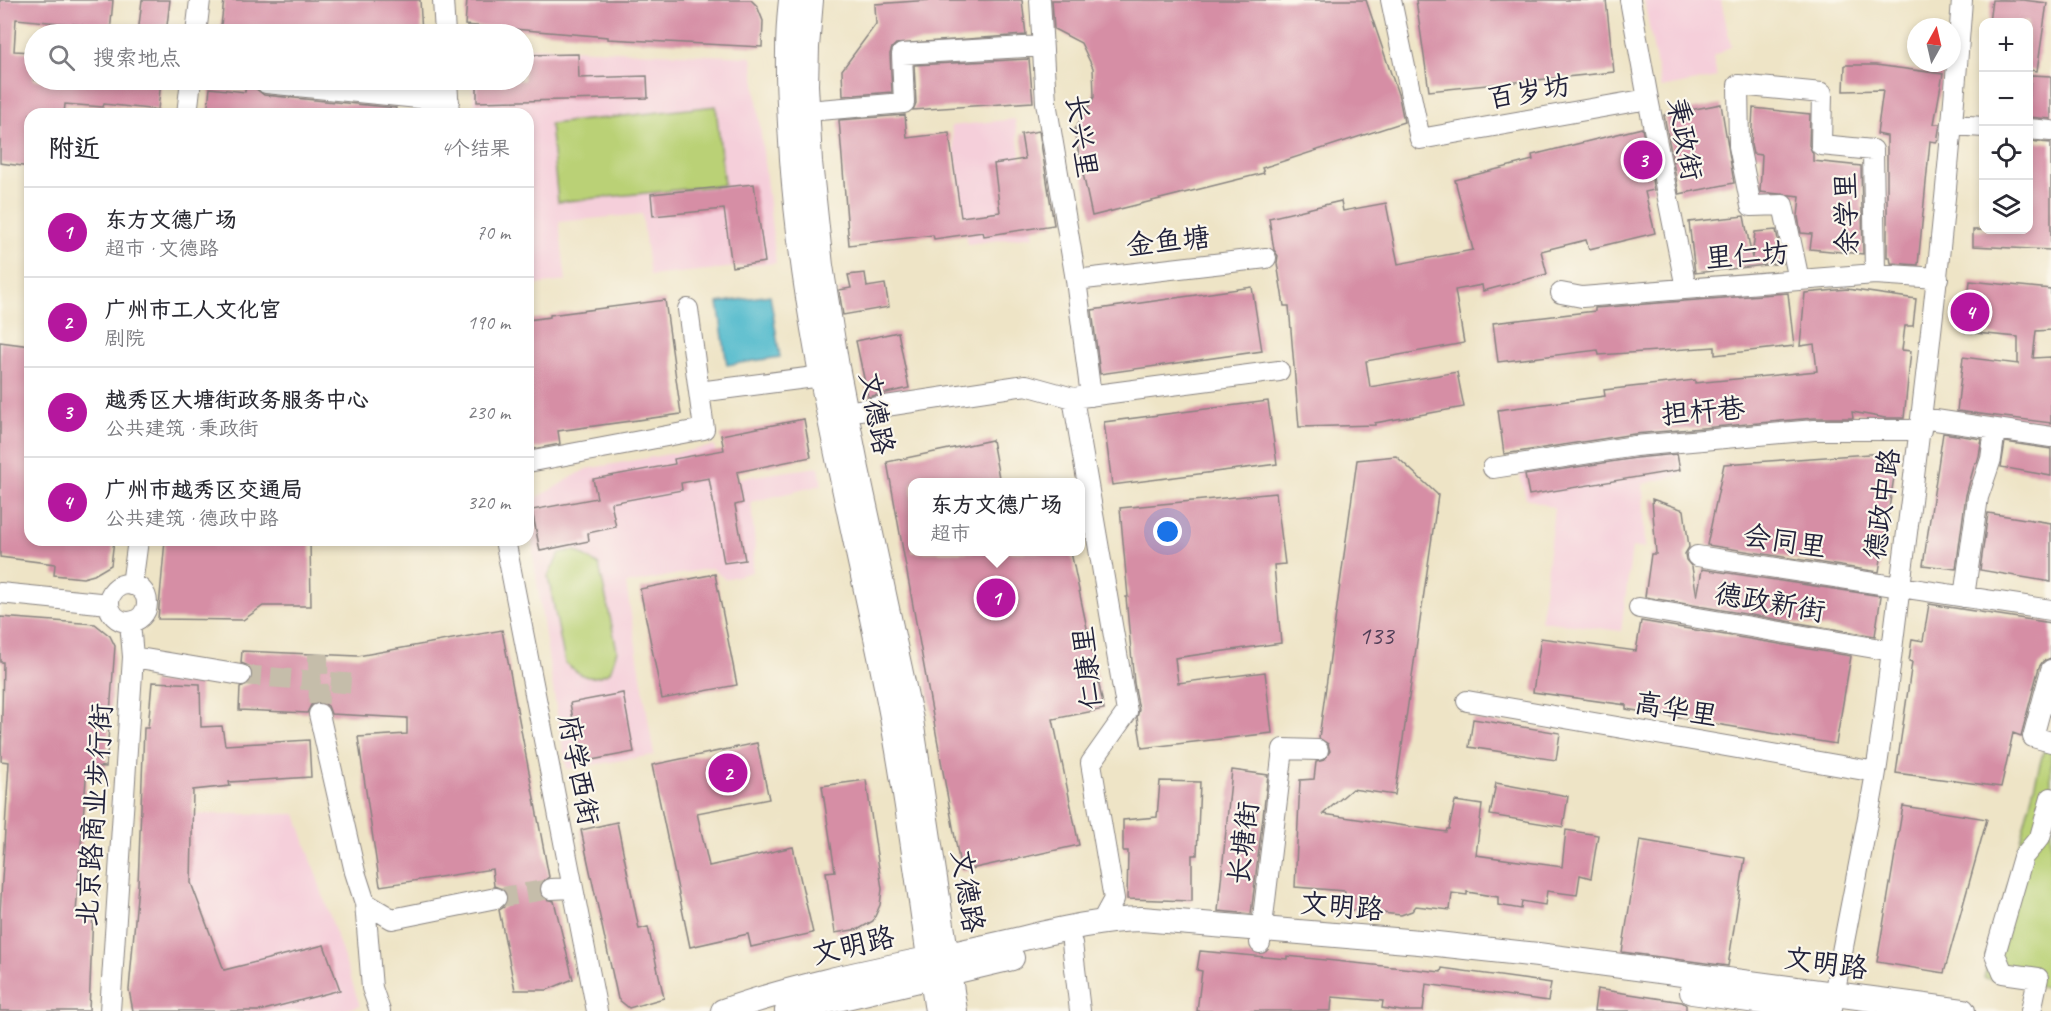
<!DOCTYPE html>
<html lang="zh">
<head>
<meta charset="utf-8">
<style>
	body { margin:0; font-family:Caveat,"LXGW WenKai TC",sans-serif; background:#f7f7f7; color:#2b2b33 }
	.controls { position:absolute; right:18px; top:18px; display:grid; overflow:hidden; border-radius:12px; box-shadow:0 3px 9px #0003 }
	.controls button { width:54px; height:54px; display:grid; place-items:center; padding:0; border:0; border-bottom:2px solid #e1e1e2; background:#fff; color:#2b2b33; font:30px sans-serif }
	.compass { position:absolute; left:1907px; top:18px; width:54px; height:54px; border-radius:50%; background:#fff; box-shadow:0 3px 9px #0003; rotate:8deg }
	.you { position:absolute; left:1168px; top:532px; width:21px; height:21px; margin:-15px; border:4px solid #fff; border-radius:50%; background:#1a73e8; box-shadow:0 0 0 9px #1a73e833 }
	.badge { display:grid; place-items:center; width:39px; height:39px; border-radius:50%; background:#b5179e; color:#fff; font-size:20px; font-weight:700 }
	.pin { position:absolute; translate:-50% -50%; border:3px solid #fff; box-shadow:0 2px 6px #0006 }
	.popup { position:absolute; left:908px; top:478px; width:177px; height:78px; box-sizing:border-box; display:grid; place-content:center; border-radius:12px; background:#fff; filter:drop-shadow(0 2px 4px #0005); font-size:20px; white-space:nowrap; color:#7c7c81 }
	.popup b { font-size:22px; color:#2b2b33 }
	.popup::after { content:''; position:absolute; left:50%; top:100%; margin-left:-12px; border:12px solid transparent; border-top-color:#fff }
	.list { margin:0; padding:0; list-style:none }
	h2 { display:flex; justify-content:space-between; align-items:center; height:78px; margin:0; padding:0 24px; font-size:26px }
	h2 small { font-size:20px; font-weight:400; color:#7c7c81 }
	.list li { display:grid; grid-template-columns:39px 1fr auto; gap:18px; align-items:center; box-sizing:border-box; height:90px; padding:0 24px; border-top:2px solid #e1e1e2 }
	.list b { display:block; font-size:22px; white-space:nowrap }
	.list p { margin:0; font-size:20px; white-space:nowrap; color:#7c7c81 }
	.list em { font-size:20px; font-style:normal; color:#7c7c81 }
	.icon { flex:none; width:33px; height:33px; fill:none; stroke:currentColor; stroke-width:2; stroke-linecap:round; stroke-linejoin:round }
	.map { position:relative; flex:none; width:2051px; height:1011px; overflow:hidden }
	.search { position:absolute; background:#fff; box-shadow:0 3px 9px #0003; left:24px; top:24px; width:510px; height:66px; display:flex; align-items:center; gap:15px; box-sizing:border-box; padding:0 21px; border-radius:33px; color:#7c7c81; font-size:22px }
	.panel { position:absolute; background:#fff; box-shadow:0 3px 9px #0003; left:24px; top:108px; width:510px; height:438px; border-radius:18px }
	.map>svg:first-child { display:block }
	.built { fill:#f5cfda }
	.green { fill:#bad176; stroke:#6e7a58; stroke-width:1.5 }
	.water { fill:#4fb9cc; stroke:#386e84; stroke-width:1.5 }
	.building { fill:#d68ea5 }
	.lines { fill:none; stroke-linecap:round; stroke-linejoin:round }
	.minor-tunnel { stroke:#c5bdaa; stroke-width:20; stroke-dasharray:20 10; stroke-linecap:butt }
	.minor-casing { stroke:#888380; stroke-width:22 }
	.major-casing { stroke:#888380; stroke-width:26 }
	.minor { stroke:#fff; stroke-width:20 }
	.major { stroke:#fff; stroke-width:24 }
	.labels { text-anchor:middle; dominant-baseline:central; stroke-width:4.5; stroke-linejoin:round; paint-order:stroke }
	.number-label { font-size:26px; fill:#4f3d56 }
	.street-label { font-size:28px; fill:#22223b; stroke:#fbf7ec }
</style>
</head>
<body>
<div class="map">
<svg width="2051" height="1011" viewBox="0 0 2051 1011">
	<rect width="100%" height="100%" fill="#fbf7ec"/>
	<filter id="ink" filterUnits="userSpaceOnUse"><feTurbulence type="fractalNoise" baseFrequency=".0167" numOctaves="2"/><feDisplacementMap in="SourceGraphic" scale="12" xChannelSelector="R" yChannelSelector="G"/><feConvolveMatrix kernelMatrix="1 2 1 2 8 2 1 2 1" color-interpolation-filters="sRGB"/></filter>
	<filter id="wash" filterUnits="userSpaceOnUse"><feTurbulence type="fractalNoise" baseFrequency=".008" numOctaves="4" result="noise"/><feDisplacementMap in="SourceGraphic" scale="24" xChannelSelector="R" yChannelSelector="G"/><feGaussianBlur stdDeviation="1.35" result="paint"/><feColorMatrix in="noise" values="0 0 0 0 0 0 0 0 0 0 0 0 0 0 0 0 0 1.4 0 .05"/><feComposite in="paint" operator="in"/></filter>
	<g filter="url(#wash)">
		<rect width="100%" height="100%" fill="#eee4c6"/>
		<path class="built" d="M1644,0H1721L1731,46L1713,57L1717,77L1661,88Z
			M524,47L752,57L776,263L650,276L642,214L559,222L566,281L528,286V114H476L471,80H524Z
			M1015,119L1033,236L967,244L951,126Z
			M1678,445L1683,474L1643,484L1645,548H1632L1621,631L1541,621L1554,508L1526,498L1519,471Z
			M714,446L723,480L819,467L822,485L751,502L755,545L752,572L725,579L712,568L626,584L654,755L567,769L559,727L535,570L528,503L586,469Z
			M191,814H296L360,1006L340,1011H245L220,960L191,883Z"/>
		<path class="green" d="M716,106L724,185L558,202L550,124Z
			M570,551H576L599,565L617,650L610,672C589,682 582,677 565,663L548,576L560,553Z
			M2045,745L2051,747V988L1984,978Z"/>
		<path class="water" d="M770,295L780,357L727,365L718,303Z"/>
		<g id="blocks">
			<path class="building" d="M0,0H113L110,34H81L82,25L16,19L14,51L34,52V80H161L158,110L104,104L103,107L65,104L64,114H30V167L0,163Z
				M142,0H170L166,34H138Z
				M224,0H420L422,34H220Z
				M467,0H751L757,6L763,21L762,47L608,39V37L465,25Z
				M931,0H1022L1026,35L896,44L892,48L890,54L892,92L843,96L842,70L876,24L875,4Z
				M1052,0H1366L1399,97L1404,122L1262,168L1264,173L1092,216L1074,131L1094,97L1093,68L1081,43L1054,29Z
				M1416,0H1606L1614,72L1429,91Z
				M1992,0H2023L2047,3L2037,71L2028,70V22H1989Z
				M578,54L579,78L647,76L648,98L477,102V80H524V55Z
				M1029,59L1033,102L913,110L916,103L914,65Z
				M1845,65H1876L1943,74L1934,124H1940L1937,142L1930,141L1918,265L1891,263L1890,257H1887V136L1877,134L1883,90L1844,91Z
				M2031,75L2051,76V119L2028,117Z
				M246,80H255V88L264,95L396,108L395,114H207L210,88L245,92Z
				M353,80H399L398,84Z
				M1721,104L1734,183L1679,194L1664,115Z
				M1753,108L1810,114L1809,145L1813,154V161L1861,166L1863,254L1810,249L1812,234L1801,233L1798,217L1800,196L1760,192L1762,155L1753,154L1751,145Z
				M905,115L907,138L949,133L961,217L1000,212L994,164L1025,159L1021,134L1039,131L1054,225L984,236L983,232L934,239L933,235L849,245L839,120Z
				M1642,128L1654,190L1645,192L1655,233L1589,249L1586,240L1541,251L1547,274L1483,291L1482,285L1455,290L1464,343L1366,361L1370,387L1457,372L1464,407L1375,423V425L1299,427L1289,306H1284L1277,263L1278,256L1274,250L1269,218L1341,201L1343,211L1386,203L1398,264L1473,250L1455,180L1533,160L1532,155Z
				M2028,141L2051,143V250L1973,246V230H2028Z
				M754,184L765,262L732,267L724,209L653,216L651,194Z
				M1744,216L1752,258L1755,232L1776,230L1783,263L1695,273L1689,222Z
				M865,273L867,287L885,284L889,307L843,315L839,290L851,288L848,275Z
				M1970,281L2051,289V330L2036,331L2033,358L2051,357V423L1957,411L1963,357L2018,364V337L1965,332Z
				M1252,287L1262,351L1100,374L1092,310Z
				M1847,289L1916,299L1913,326H1905L1902,350L1911,351L1904,418H1885L1852,412L1853,418H1814L1634,434L1504,454L1498,410L1605,396L1604,390L1695,380V383L1817,371L1814,344L1800,346L1805,293Z
				M1788,293L1794,346L1715,355V347L1599,355L1598,350L1498,362L1493,323L1595,311V308Z
				M665,300L681,414L558,431L560,444L528,450V320L550,317V315Z
				M898,332L909,388L868,397L856,341Z
				M0,342L30,346V540H114L111,565L94,575L83,578L54,575L55,564L0,557Z
				M1268,401L1277,464L1112,485L1104,422Z
				M804,419L811,457L737,472L743,503L735,505L745,560L724,563L709,478L681,483L682,490L611,503L616,527L588,533L589,541L540,551L532,510L597,498L593,479L675,464L674,459L724,450L721,435Z
				M1943,433L1982,439L1979,456L1977,463H1975L1966,495L1956,569L1923,565Z
				M992,440L1000,483H912V552H1071L1104,709L1053,719L1079,845L961,871L887,462Z
				M2005,442L2051,449V476L2001,467Z
				M1898,452L1879,572L1707,545L1724,464Z
				M1677,454L1680,470L1529,495L1525,475L1636,458Z
				M1396,456L1438,495L1395,795L1352,789L1323,814L1446,832L1447,829H1449L1455,801L1482,805L1476,855L1562,867L1566,830L1598,835L1591,878L1580,875L1577,895L1547,891L1545,905L1522,901L1521,909L1498,905V897L1467,892V895L1452,893L1450,910L1416,906L1412,911L1401,915L1343,909L1345,891L1295,887L1300,780L1314,779L1316,762L1324,760L1330,751L1328,744L1319,738L1357,460Z
				M1276,493L1285,564L1274,565L1281,643L1175,658L1178,683L1265,672L1272,733L1142,748L1137,717L1139,710L1134,683L1126,597H1128L1120,508Z
				M1652,499L1684,510L1689,547L1685,554L1686,560L1692,567L1697,597L1702,569L1881,596L1875,636L1645,597L1651,554H1656Z
				M1988,513L2051,523V582L1980,570Z
				M165,540H310L311,606H263L243,620L158,619Z
				M715,574L737,685L662,699L640,589Z
				M1929,604L2051,623V658L2043,661L2039,667L2021,736L2013,733L2001,787L1896,773L1912,662L1909,661L1912,639L1923,641Z
				M0,617L95,624L110,636L115,646L106,767L87,766L76,913H93L89,1011H0V913L9,762L1,761L3,662H0Z
				M1641,621L1851,656L1836,744L1626,709V705L1533,692L1541,638L1636,651Z
				M502,630L549,877L541,883L539,890L545,899L554,901L573,979L547,990H515L499,910L504,907L508,896L505,890L494,886L492,869L380,886L358,737L407,734V718L331,714L328,706L322,702L311,705L307,713L239,710L240,687L250,683L253,676L249,666L241,663L242,651L358,656Z
				M152,682L200,684L201,727L222,726L225,745L309,740L311,777L229,782L230,786L193,790L191,883L224,970L324,945L340,990L260,1011H133L129,990L138,885L144,728H148Z
				M623,693L634,752L581,762L570,703Z
				M1473,719L1560,733L1556,760L1469,747Z
				M757,743L769,799L697,813L709,866L793,847L813,933L751,947L748,934L690,947L652,765Z
				M1232,770L1268,775L1251,914L1218,911Z
				M866,780L882,889L880,905L873,921L859,929L835,933L826,872L835,871L822,786Z
				M1160,781L1200,782L1197,855H1192V901L1127,899L1128,851H1123V820L1157,817Z
				M1496,783L1568,796L1563,827L1490,815Z
				M1903,806L1987,819L1944,973L1877,962Z
				M617,822L639,929L648,927L664,998L629,1008L618,999L581,830Z
				M1640,840L1745,858L1728,966L1622,952Z
				M1200,951L1287,959V956L1441,972L1442,968L1551,983L1548,1001L1426,984L1423,1011H1401L1382,1008L1383,1001L1332,997L1331,1011H1197L1202,971L1197,970Z
				M1597,989L1682,1002L1686,1005V1011H1594Z"/>
		</g>
	</g>
	<g filter="url(#ink)">
		<use href="#blocks" fill-opacity="0" stroke="#888380" stroke-width="1.5"/>
		<g class="lines">
			<path class="minor-tunnel" d="M318,654L319,714
				M241,675L357,684
				M496,898L551,889"/>
			<g class="minor-casing">
				<path id="minor" d="M443,0L445,34
					M1040,0L1046,102L1076,280L1091,396
					M1391,0L1420,139L1648,99
					M1630,0L1648,99L1686,288
					M196,34L200,0
					M447,80L449,113
					M266,83L449,101
					M807,111L904,103L902,54L1042,46
					M187,114L191,80
					M1953,125L1984,127
					M2028,129L2051,131
					M1076,280L1266,258
					M1799,280L1783,205L1751,206L1739,146L1738,85L1822,93L1821,145L1873,150L1875,274
					M1561,293L1582,297L1875,274L1938,278
					M688,309L699,392L822,376
					M1073,398L1127,712L1091,763L1114,899L1102,921
					M846,412L1026,385L1073,398L1279,371
					M1922,418L2051,437
					M528,462L704,429L699,392
					M1493,468L1635,446L1815,430H1921
					M505,540L597,1011
					M1697,556L2051,610
					M109 603a19 19 0 1 1 38 0a19 19 0 1 1-38 0Z
					M132,585L138,540
					M0,593L109,604
					M1964,597L1978,497L1991,459L1995,429
					M1639,608L1892,651
					M133,657L241,675
					M2051,670L2033,737L2051,742
					M1467,701L1876,772
					M319,714L355,872L365,903L372,988L380,1011
					M551,889L573,888
					M365,903L392,919L496,898
					M1072,943L1080,1011
					M1260,943L1283,749L1318,750
					M1832,1008C1845,929 1863,851 1876,772C1886,708 1892,644 1901,579C1926,387 1948,194 1962,0
					M110,1011L133,657L130,622
					M2031,1011L2038,978L2003,973L1995,954L2023,857L2040,837L2051,798"/>
			</g>
			<g class="major-casing">
				<path id="major" d="M791,0C785,53 789,106 792,159C805,343 854,521 889,701C909,803 921,908 937,1011
					M811,0L807,47L806,85L810,162L821,266L837,367L857,469L911,720L955,1011
					M1692,992L1827,1011
					M723,1011C808,981 897,966 985,947C1037,936 1088,920 1142,919L1419,942L1538,955L1963,1011
					M787,1011L1012,958"/>
			</g>
			<use href="#minor" class="minor"/>
			<use href="#major" class="major"/>
		</g>
	</g>
	<g class="labels">
		<g class="number-label">
			<text x="1376" y="635">133</text>
		</g>
		<g class="street-label">
			<text transform="translate(1529 91) rotate(-10)">百岁坊</text>
			<text transform="translate(1082 136) rotate(82)">长兴里</text>
			<text transform="translate(1685 139) rotate(79)">秉政街</text>
			<text transform="translate(1846 214) rotate(-91)">余学里</text>
			<text transform="translate(1168 241) rotate(-6)">金鱼塘</text>
			<text transform="translate(1747 255) rotate(-4)">里仁坊</text>
			<text transform="translate(1703 411) rotate(-5)">担杆巷</text>
			<text transform="translate(877 413) rotate(79)">文德路</text>
			<text transform="translate(1882 504) rotate(-82)">德政中路</text>
			<text transform="translate(1785 541) rotate(9)">会同里</text>
			<text transform="translate(1770 602) rotate(10)">德政新街</text>
			<text transform="translate(1087 668) rotate(-96)">仁康里</text>
			<text transform="translate(1676 709) rotate(10)">高华里</text>
			<text transform="translate(579 770) rotate(79)">府学西街</text>
			<text transform="translate(94 815) rotate(-86)">北京路商业步行街</text>
			<text transform="translate(1243 843) rotate(-83)">长塘街</text>
			<text transform="translate(968 891) rotate(81)">文德路</text>
			<text transform="translate(1342 906) rotate(5)">文明路</text>
			<text transform="translate(853 945) rotate(-13)">文明路</text>
			<text transform="translate(1826 963) rotate(8)">文明路</text>
		</g>
	</g>
</svg>
<div class="controls">
<button>+</button>
<button>−</button>
<button><svg class="icon" aria-label="locate" viewBox="0 0 24 24"><circle cx="12" cy="12" r="6"/><path d="M12 2v4M12 18v4M2 12h4M18 12h4"/></svg></button>
<button><svg class="icon" aria-label="layers" viewBox="0 0 24 24"><path d="M12 4l9 5-9 5-9-5zM3 14l9 5 9-5"/></svg></button>
</div>
<svg class="compass" viewBox="-18 -18 36 36"><path d="M0-13l5 13h-10z" fill="#e53935"/><path d="M0 13l5-13h-10z" fill="#7c7c81"/></svg>
<div class="you"></div>
<div class="pin badge" style="left:996px;top:598px">1</div>
<div class="popup"><b>东方文德广场</b>超市</div>
<div class="pin badge" style="left:728px;top:773px">2</div>
<div class="pin badge" style="left:1643px;top:160px">3</div>
<div class="pin badge" style="left:1970px;top:312px">4</div>
<div class="search"><svg class="icon" aria-label="search" viewBox="0 0 24 24"><circle cx="10" cy="10" r="6"/><path d="M15 15l6 6"/></svg>搜索地点</div>
<section class="panel">
<h2>附近<small>4个结果</small></h2>
<ul class="list">
<li><span class="badge">1</span><div><b>东方文德广场</b><p>超市 · 文德路</p></div><em>70 m</em></li>
<li><span class="badge">2</span><div><b>广州市工人文化宫</b><p>剧院</p></div><em>190 m</em></li>
<li><span class="badge">3</span><div><b>越秀区大塘街政务服务中心</b><p>公共建筑 · 秉政街</p></div><em>230 m</em></li>
<li><span class="badge">4</span><div><b>广州市越秀区交通局</b><p>公共建筑 · 德政中路</p></div><em>320 m</em></li>
</ul>
</section>
</div>
</body>
</html>
